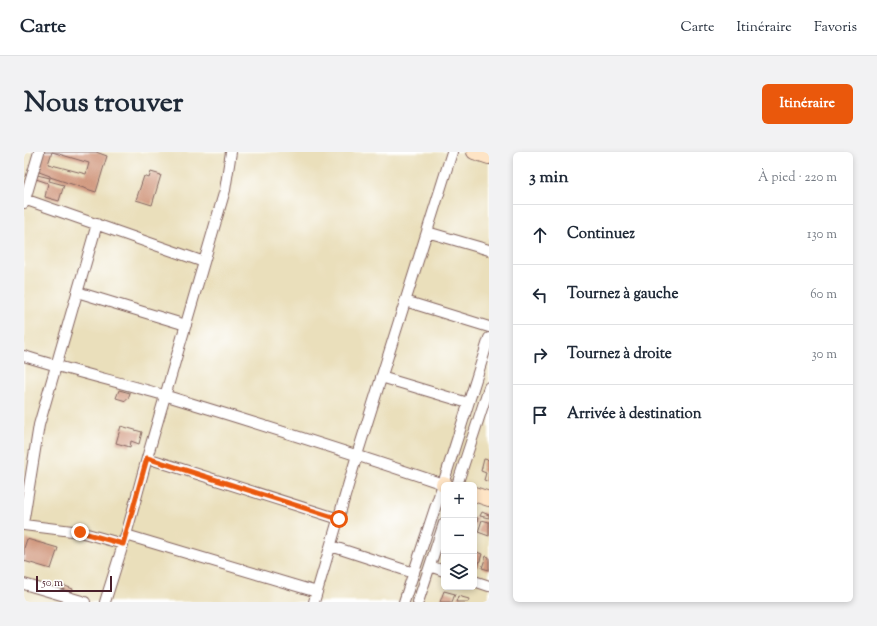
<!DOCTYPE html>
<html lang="fr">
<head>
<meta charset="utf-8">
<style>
	body { margin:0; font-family:"Sorts Mill Goudy",serif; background:#f2f2f3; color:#1f2937 }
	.controls { position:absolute; right:12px; bottom:12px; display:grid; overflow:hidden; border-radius:6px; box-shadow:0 2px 6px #0003 }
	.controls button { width:36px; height:36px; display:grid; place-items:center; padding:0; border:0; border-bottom:1px solid #e0e1e3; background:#fff; color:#1f2937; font:20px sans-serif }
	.scale { position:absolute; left:12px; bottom:10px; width:76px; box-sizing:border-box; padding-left:4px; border:2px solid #4a1f2b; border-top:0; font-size:11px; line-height:14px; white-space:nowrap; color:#4a1f2b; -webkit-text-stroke:3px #fff; paint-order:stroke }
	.stop { position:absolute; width:12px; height:12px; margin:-9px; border:3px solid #ea580c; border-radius:50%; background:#fff }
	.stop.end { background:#ea580c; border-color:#fff; box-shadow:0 1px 4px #0008 }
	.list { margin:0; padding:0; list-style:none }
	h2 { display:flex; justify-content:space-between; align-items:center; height:52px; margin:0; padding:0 16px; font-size:17px }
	h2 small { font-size:13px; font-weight:400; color:#747a83 }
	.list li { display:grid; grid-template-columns:26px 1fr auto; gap:12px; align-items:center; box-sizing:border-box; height:60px; padding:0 16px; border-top:1px solid #e0e1e3 }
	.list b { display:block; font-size:15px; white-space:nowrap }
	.list em { font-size:13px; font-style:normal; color:#747a83 }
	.icon { flex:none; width:22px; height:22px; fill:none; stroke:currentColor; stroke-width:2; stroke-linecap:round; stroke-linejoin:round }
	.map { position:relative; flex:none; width:465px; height:450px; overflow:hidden; border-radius:6px }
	header { display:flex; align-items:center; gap:24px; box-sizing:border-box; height:56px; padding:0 20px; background:#fff; border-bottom:1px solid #e0e1e3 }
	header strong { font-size:19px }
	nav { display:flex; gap:22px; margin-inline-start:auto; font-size:14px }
	.intro { display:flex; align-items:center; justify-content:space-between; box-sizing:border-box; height:96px; padding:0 24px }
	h1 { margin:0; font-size:28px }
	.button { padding:10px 18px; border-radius:6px; background:#ea580c; color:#fff; font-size:14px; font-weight:700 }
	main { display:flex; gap:24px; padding:0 24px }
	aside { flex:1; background:#fff; border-radius:6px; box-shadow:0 2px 6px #0003 }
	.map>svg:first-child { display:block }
	.building { fill:#d29a80 }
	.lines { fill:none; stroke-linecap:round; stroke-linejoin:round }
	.street-casing { stroke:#82625d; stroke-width:12 }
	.secondary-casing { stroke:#82625d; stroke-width:16 }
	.street { stroke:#fff; stroke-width:10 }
	.secondary { stroke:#fee4c5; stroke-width:14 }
	.route { stroke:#ea580c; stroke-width:5 }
</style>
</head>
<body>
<header>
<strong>Carte</strong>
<nav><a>Carte</a><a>Itinéraire</a><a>Favoris</a></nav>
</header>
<div class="intro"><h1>Nous trouver</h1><a class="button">Itinéraire</a></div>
<main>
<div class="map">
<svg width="465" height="450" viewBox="0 0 465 450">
	<rect width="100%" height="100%" fill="#fff"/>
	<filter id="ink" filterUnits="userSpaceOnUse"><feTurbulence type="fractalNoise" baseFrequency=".025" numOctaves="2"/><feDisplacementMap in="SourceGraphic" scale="8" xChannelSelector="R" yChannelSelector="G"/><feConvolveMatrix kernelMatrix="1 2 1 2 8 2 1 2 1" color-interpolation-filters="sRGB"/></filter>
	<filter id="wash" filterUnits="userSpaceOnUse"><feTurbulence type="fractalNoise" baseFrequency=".012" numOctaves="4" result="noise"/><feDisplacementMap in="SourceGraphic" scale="16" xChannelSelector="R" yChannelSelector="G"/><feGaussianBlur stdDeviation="0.9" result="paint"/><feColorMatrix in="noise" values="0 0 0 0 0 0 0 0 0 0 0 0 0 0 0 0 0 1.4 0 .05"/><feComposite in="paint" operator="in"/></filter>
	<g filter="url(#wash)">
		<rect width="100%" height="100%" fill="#eadfbb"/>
		<g id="blocks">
			<path class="building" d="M20,0H28L24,12L62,22L65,11L28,0H72L83,4L72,40L26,25V24L15,20Z
				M127,20L137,23L128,53L112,48L120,24L125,26Z
				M13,23L26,26L25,29L40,33L35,49L21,45L24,31L12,27Z
				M95,238L106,241L104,247H102V249L92,246Z
				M97,274L118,280L115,292L107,289L106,295L92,291Z
				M460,307L465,308V330L460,328L462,321L457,319Z
				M458,360L465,363V366L456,364Z
				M450,365L454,366L450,378Z
				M458,368L465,370V384L454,380Z
				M3,387L34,396L27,417L0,409V396Z
				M450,399L458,402L454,415L450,413Z
				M462,404L465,405V418L458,416Z
				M41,434L49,437L48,440L39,438Z
				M420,439L431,442L428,450H416Z
				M434,444L445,447L444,450H432Z"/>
		</g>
	</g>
	<g filter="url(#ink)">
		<use href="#blocks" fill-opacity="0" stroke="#82625d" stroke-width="1"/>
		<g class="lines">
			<g class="street-casing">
				<path id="street" d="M0,47L180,110
					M0,51L15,0
					M403,80L465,98
					M53,140L162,173
					M381,149L465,175
					M0,204C47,219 95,230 143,244C235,272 328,301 419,332
					M357,225L444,251
					M123,306L315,367
					M433,333L465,235
					M0,366L15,273L73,72
					M0,373L56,380L99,392
					M102,383L293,440
					M307,394L390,421
					M406,414L420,419
					M450,429L465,434
					M0,432L61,450
					M81,450L102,383L123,306L201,38L207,0
					M290,450L333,303L428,0
					M380,450L419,332L465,186
					M394,450L420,371"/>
			</g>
			<g class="secondary-casing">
				<path id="secondary" d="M450,0L465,5
					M419,332L422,333
					M450,342L465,347"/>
			</g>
			<use href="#street" class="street"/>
			<use href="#secondary" class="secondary"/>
		</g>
	</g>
	<g class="lines" filter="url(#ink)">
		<path class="route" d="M56,380L99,392L123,306L315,367"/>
	</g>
</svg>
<div class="controls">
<button>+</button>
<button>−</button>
<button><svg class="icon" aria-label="layers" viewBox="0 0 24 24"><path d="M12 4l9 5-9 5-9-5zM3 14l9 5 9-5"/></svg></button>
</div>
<div class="scale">50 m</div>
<div class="stop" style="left:315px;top:367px"></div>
<div class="stop end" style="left:56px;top:380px"></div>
</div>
<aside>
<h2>3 min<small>À pied · 220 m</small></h2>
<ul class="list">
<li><svg class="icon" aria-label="ahead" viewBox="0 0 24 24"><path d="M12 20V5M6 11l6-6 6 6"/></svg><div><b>Continuez</b></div><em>130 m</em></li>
<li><svg class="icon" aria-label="left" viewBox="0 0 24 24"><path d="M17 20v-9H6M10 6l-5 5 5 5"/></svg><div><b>Tournez à gauche</b></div><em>60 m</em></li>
<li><svg class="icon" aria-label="right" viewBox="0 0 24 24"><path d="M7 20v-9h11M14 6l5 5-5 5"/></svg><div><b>Tournez à droite</b></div><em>30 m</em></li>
<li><svg class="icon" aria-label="arrive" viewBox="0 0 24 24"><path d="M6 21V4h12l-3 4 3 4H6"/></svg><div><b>Arrivée à destination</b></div></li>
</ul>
</aside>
</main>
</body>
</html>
